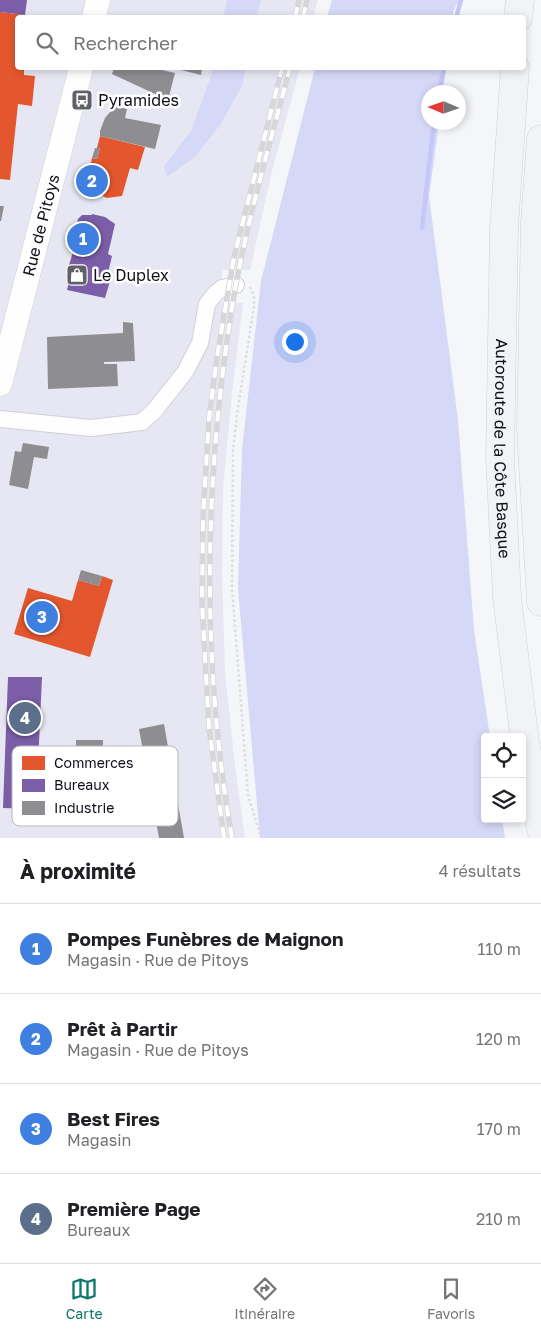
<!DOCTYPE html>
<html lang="fr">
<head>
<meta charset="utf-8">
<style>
	body { margin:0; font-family:"Golos Text",sans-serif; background:#f6f6f6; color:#202124 }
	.controls { position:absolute; right:15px; bottom:15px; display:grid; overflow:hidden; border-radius:5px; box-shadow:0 2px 8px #0003 }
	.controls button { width:45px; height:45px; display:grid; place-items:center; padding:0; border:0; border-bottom:1px solid #e0e0e0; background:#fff; color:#202124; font:25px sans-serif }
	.compass { position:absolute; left:421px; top:85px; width:45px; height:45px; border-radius:50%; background:#fff; box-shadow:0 2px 8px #0003; rotate:272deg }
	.you { position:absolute; left:294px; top:341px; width:18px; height:18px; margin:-12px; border:4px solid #fff; border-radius:50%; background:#1a73e8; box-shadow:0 0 0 8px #1a73e833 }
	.badge { display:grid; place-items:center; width:32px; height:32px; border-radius:50%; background:#0f766e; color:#fff; font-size:16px; font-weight:700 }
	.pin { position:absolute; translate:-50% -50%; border:2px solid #fff; box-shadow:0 1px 5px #0006 }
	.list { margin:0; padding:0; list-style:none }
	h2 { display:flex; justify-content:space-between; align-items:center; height:65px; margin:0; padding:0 20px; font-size:21px }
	h2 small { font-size:16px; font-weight:400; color:#757577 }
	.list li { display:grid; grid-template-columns:32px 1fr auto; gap:15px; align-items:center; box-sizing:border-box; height:90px; padding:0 20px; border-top:1px solid #e0e0e0 }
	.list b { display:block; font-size:19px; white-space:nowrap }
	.list p { margin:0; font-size:16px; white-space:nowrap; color:#757577 }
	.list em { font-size:16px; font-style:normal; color:#757577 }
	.icon { flex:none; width:28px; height:28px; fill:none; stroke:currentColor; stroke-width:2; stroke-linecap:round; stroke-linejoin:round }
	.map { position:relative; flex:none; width:541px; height:838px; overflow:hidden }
	.search { position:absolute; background:#fff; box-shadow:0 2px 8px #0003; left:15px; right:15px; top:15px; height:55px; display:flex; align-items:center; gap:12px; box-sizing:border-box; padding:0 18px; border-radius:5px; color:#757577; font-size:19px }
	.sheet { height:425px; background:#fff }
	nav { display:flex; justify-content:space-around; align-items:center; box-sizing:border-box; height:70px; border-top:1px solid #e0e0e0; background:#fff; font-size:14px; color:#757577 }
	nav a { display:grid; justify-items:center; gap:2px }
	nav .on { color:#0f766e }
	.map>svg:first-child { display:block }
	.built { fill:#e6e7f2 }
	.forest { fill:#d6d8f7 }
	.shops { fill:#e4572e }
	.offices { fill:#7b5ea7 }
	.industry { fill:#8d8d92 }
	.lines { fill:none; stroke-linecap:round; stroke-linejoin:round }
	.stream { stroke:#c5c7f9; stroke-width:4.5 }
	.street-casing { stroke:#cfd0d8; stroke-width:18 }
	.secondary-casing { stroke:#cfd0d8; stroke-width:25 }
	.highway-casing { stroke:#d0d1d4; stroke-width:29 }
	.path { stroke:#dddddf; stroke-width:2.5; stroke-dasharray:2.5 2.5; stroke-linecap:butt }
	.street { stroke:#fefefe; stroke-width:16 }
	.secondary { stroke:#fefefe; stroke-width:24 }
	.highway { stroke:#f2f3f7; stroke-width:28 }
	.rail-casing { stroke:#d7d7d9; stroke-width:5.5 }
	.rail { stroke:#fff; stroke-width:4; stroke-dasharray:11; stroke-linecap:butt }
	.labels { text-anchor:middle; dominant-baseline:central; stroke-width:5; stroke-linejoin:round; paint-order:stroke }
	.poi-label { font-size:16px; fill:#0e0f1a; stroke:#fff; text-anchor:start }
	.street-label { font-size:16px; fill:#0e0f1a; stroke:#fff }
	.key { fill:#fff; stroke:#b7b7ba; stroke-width:1 }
	.key-label { font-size:14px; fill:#0e0f1a }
</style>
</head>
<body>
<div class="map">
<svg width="541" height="838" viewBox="0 0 541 838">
	<rect width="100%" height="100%" fill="#f5f6fa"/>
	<path class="built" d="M0,0H318L313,17L18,18V68H300L272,171L250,270H223L216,301L243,303L232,393L223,488L222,572L225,672L235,765L245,838H0Z"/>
	<path class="forest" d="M227,0H261L257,17H223Z
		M332,0H459L454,10L453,17H327Z
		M213,68H246L242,86L220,125L195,157L167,177L164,166L191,131L210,79Z
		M315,68H446L443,92H428V122L439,123L429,196L458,420L474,630L490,737H485V819H502L505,838H260L238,589L242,449L261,281Z"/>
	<path class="shops" d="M0,12L25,15V18H18V68H24V75L35,76L32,106L18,104L10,180L0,179Z
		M100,136L145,147L138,170L130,168L122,196L107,198L98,194V192L91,190L87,184L92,158L97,159L100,148H97Z
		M102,576L113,580L90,657L14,634L28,588L72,601L78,580L99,586Z"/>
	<path class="offices" d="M0,0H27L25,15L0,12Z
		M92,214L105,217L115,224L108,254L112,256L107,277L111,278L105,298L67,290L70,278H72L75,267L69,265L73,252H75L77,242L73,239L78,219L82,215H92Z
		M8,677H42L36,809L3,808Z"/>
	<path class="industry" d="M114,68H153L175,73L168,100L112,74Z
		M181,68H202L201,75L181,70Z
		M115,106L127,109L125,118L161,125L155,149L100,136V131L105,118Z
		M95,148H100L97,159L92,158Z
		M0,206H4L1,221H0Z
		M73,239L77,242L75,252L70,251Z
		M71,265L75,267L72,278H70L68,277Z
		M123,322L133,323L135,361L104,362V364H117L118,386L48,389L47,337L123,333Z
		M23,443L49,447L47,459L34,457L28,489L9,485L15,451L21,452Z
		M81,570L102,576L99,586L78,580Z
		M164,724L184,838H159L139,729Z
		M76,740H103L102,797L75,796Z"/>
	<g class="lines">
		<path class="stream" d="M456,18L461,0
			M439,92L444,68
			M422,228L434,122"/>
		<g class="street-casing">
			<path id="street" d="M0,419L91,428L142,422L155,410L185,372L200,343L207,304L215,294L222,288L236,285"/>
		</g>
		<g class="secondary-casing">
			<g id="secondary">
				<path d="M94,18L98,0"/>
				<path id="s1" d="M0,384L81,68"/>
			</g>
		</g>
		<g class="highway-casing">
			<g id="highway">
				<path d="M518,18L520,0"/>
				<path id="s2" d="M515,68L504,228L500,458L507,597L525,742L541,829"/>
				<path d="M541,139L535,223L531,430L541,602"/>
			</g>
		</g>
		<path class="path" d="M250,287L254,296V306L237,414L233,451L232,588L248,795L261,838"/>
		<use href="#street" class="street"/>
		<use href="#secondary" class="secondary"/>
		<use href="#highway" class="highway"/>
		<g class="rail-casing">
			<path id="rail" d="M295,18L299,0
				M303,18L307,0
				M224,838L209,728L202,603L203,517L209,418L217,357L234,257L282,68
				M232,838C200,655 204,467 236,284C250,211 271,139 290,68"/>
		</g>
		<use href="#rail" class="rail"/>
	</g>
	<defs>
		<g id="bus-square" transform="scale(1.125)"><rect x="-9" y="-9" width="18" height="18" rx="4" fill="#5f6068" stroke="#fff"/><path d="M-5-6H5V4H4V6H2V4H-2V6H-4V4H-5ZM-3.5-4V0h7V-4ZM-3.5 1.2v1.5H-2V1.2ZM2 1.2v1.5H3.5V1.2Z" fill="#fff"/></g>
		<g id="shop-square" transform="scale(1.125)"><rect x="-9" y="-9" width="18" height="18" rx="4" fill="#5f6068" stroke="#fff"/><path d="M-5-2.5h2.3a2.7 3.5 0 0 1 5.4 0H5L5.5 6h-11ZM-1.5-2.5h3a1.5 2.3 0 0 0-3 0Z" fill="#fff"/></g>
	</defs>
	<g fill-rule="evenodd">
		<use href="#bus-square" x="82" y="100"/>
		<use href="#shop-square" x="77" y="275"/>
	</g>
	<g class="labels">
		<g class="poi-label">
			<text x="98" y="100">Pyramides</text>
			<text x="93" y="275">Le Duplex</text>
		</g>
		<g class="street-label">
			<text stroke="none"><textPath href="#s1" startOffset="164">Rue de Pitoys</textPath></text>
			<text stroke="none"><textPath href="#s2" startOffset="381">Autoroute de la Côte Basque</textPath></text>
		</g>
	</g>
	<rect x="12" y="746" width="166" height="80" rx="8" class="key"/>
	<rect x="22" y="756" width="23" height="14" fill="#e4572e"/>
	<rect x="22" y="779" width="23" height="13" fill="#7b5ea7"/>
	<rect x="22" y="801" width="23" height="14" fill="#8d8d92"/>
	<g class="key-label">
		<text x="54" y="768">Commerces</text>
		<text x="54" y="790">Bureaux</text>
		<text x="54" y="813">Industrie</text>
	</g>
</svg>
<div class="controls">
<button><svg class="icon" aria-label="locate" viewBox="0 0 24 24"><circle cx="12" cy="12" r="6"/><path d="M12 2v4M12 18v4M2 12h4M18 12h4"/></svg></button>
<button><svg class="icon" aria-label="layers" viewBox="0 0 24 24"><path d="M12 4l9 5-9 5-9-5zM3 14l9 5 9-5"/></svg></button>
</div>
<svg class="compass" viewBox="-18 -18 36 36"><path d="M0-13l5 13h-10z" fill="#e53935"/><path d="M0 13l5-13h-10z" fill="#757577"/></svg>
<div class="you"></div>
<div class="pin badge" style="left:83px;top:239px;background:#3f7fe0">1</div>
<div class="pin badge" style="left:92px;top:181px;background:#3f7fe0">2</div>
<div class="pin badge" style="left:42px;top:617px;background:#3f7fe0">3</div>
<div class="pin badge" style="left:25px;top:718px;background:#5c6f8a">4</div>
<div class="search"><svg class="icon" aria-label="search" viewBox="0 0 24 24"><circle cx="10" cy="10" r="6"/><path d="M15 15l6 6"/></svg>Rechercher</div>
</div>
<section class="sheet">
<h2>À proximité<small>4 résultats</small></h2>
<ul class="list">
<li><span class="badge" style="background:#3f7fe0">1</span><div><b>Pompes Funèbres de Maignon</b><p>Magasin · Rue de Pitoys</p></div><em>110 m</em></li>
<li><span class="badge" style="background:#3f7fe0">2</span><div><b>Prêt à Partir</b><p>Magasin · Rue de Pitoys</p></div><em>120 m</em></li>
<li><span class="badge" style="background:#3f7fe0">3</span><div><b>Best Fires</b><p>Magasin</p></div><em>170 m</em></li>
<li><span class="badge" style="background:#5c6f8a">4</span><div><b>Première Page</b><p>Bureaux</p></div><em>210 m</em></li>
</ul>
</section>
<nav>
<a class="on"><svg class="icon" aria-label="map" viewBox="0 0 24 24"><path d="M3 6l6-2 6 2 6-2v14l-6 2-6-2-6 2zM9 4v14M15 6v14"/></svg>Carte</a>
<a><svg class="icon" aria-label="directions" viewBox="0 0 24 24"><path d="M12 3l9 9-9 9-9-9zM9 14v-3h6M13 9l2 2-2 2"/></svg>Itinéraire</a>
<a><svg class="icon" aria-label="saved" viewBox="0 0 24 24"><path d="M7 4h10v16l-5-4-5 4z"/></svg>Favoris</a>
</nav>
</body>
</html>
